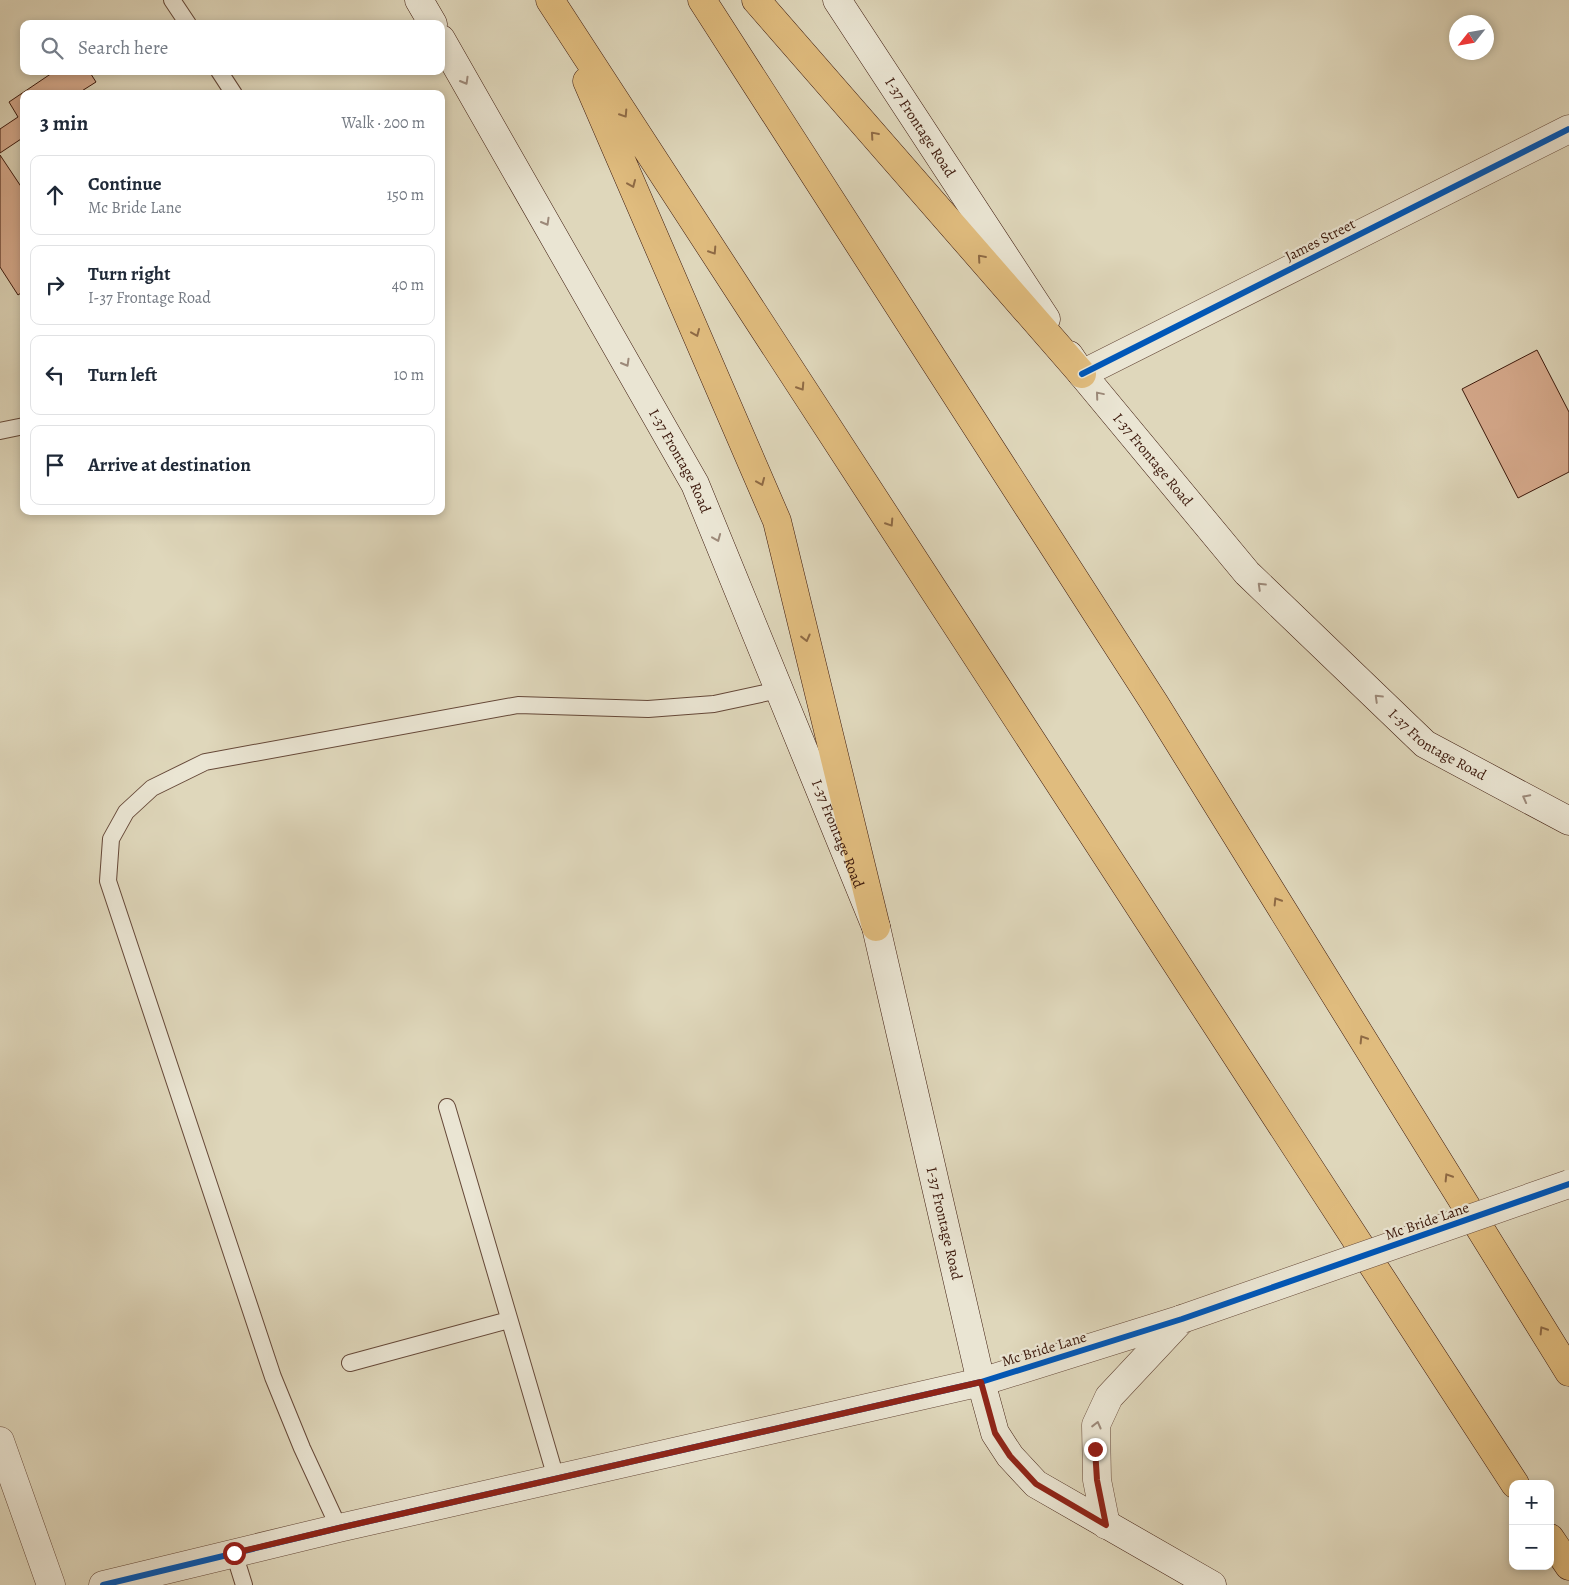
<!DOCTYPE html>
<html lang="en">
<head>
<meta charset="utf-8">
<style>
	body { margin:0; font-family:Alegreya,serif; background:#f2f2f3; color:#1f2937 }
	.controls { position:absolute; right:15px; bottom:15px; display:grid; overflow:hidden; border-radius:10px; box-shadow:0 2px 8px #0003 }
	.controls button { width:45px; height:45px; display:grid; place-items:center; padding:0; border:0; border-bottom:1px solid #e0e1e3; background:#fff; color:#1f2937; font:25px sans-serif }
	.compass { position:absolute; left:1449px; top:15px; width:45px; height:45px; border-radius:50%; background:#fff; box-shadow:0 2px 8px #0003; rotate:239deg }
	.stop { position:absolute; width:15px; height:15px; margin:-11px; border:4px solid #8f2418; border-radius:50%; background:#fff }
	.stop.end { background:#8f2418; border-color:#fff; box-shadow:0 1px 5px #0008 }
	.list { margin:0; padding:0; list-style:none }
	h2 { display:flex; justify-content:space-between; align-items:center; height:65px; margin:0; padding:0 20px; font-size:21px }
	h2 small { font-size:16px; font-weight:400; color:#747a83 }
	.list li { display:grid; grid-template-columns:32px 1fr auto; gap:15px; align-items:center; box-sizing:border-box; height:80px; margin:0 10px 10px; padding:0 10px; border:1px solid #e0e1e3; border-radius:10px }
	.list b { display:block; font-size:19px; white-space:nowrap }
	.list p { margin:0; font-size:16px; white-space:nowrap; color:#747a83 }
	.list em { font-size:16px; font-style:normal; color:#747a83 }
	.icon { flex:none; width:28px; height:28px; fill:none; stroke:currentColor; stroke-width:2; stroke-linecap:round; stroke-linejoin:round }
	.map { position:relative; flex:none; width:1569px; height:1585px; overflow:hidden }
	.search { position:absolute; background:#fff; box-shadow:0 2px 8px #0003; left:20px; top:20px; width:425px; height:55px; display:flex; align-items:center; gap:12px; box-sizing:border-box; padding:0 18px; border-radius:10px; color:#747a83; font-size:19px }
	.panel { position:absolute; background:#fff; box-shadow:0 2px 8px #0003; left:20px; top:90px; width:425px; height:425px; border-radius:10px }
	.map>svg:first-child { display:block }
	.building { fill:#d7ab8e; stroke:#3c190c }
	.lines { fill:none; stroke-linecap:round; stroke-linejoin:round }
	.service-casing { stroke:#654838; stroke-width:18 }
	.minor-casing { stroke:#654838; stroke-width:29 }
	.tertiary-casing { stroke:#654838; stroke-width:29 }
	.secondary-casing { stroke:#3c190c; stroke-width:29 }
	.motorway-casing { stroke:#3c190c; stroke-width:29 }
	.service { stroke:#eae5d3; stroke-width:16 }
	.minor { stroke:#eae5d3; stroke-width:28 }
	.tertiary { stroke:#eae5d3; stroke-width:28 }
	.secondary { stroke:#eae5d3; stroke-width:28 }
	.motorway { stroke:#e0bc7e; stroke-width:28 }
	.tertiary-bridge-casing { stroke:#654838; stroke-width:29; stroke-linecap:butt }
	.tertiary-bridge { stroke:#eae5d3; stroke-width:28 }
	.cycleway-casing { stroke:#eae5d3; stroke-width:9 }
	.cycleway { stroke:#0057b8; stroke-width:6 }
	.oneway { stroke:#9c8979 }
	.oneway2 { stroke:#8e6a45 }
	.route { stroke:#8f2418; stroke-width:6 }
	.labels { text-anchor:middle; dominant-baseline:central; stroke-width:4.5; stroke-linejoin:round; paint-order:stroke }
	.street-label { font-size:15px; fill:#3c190c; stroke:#eae5d3 }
</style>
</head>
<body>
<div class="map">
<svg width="1569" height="1585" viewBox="0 0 1569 1585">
	<rect width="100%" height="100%" fill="#dfd7bb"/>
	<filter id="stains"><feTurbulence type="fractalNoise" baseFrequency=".004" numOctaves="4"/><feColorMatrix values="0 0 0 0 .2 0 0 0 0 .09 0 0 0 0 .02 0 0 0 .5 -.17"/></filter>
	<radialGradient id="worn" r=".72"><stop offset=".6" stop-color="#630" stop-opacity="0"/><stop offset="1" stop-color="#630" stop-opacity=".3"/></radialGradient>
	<path class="building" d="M55,71H89L96,82L77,94H24V137L0,153V129L18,117L9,102Z
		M0,155L24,191V291L18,295L0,267Z
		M1537,350L1569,412V472L1518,498L1462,389Z"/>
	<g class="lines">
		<g class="service-casing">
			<path id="service" d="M172,0L188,24
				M219,71L234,94
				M0,431L24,426
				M447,1107L556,1478
				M350,1363L509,1320
				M339,1528L302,1448L273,1377L108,881L111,839L126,812L152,788L205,762L518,705L648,709L714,704L779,690
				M234,1553L244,1585"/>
		</g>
		<g class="minor-casing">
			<path id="minor" d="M1082,374L1569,129
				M0,1441L51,1585
				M1106,1525L1097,1480L1096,1425L1109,1397L1182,1319"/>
		</g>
		<g class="tertiary-casing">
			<path id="tertiary" d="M103,1585L339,1528L981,1382L1182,1319"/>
		</g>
		<g class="secondary-casing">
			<g id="secondary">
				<path d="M419,0L433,24"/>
				<path id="s1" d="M837,0L1046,319"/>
				<path id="s2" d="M441,39L695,484L876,927L981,1382L995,1433L1010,1456L1036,1484L1212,1585"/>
				<path id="s3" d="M1069,355L1082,374L1247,573L1425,744L1569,821"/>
			</g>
		</g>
		<g class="motorway-casing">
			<path id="motorway" d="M550,0L1515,1484
				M702,0L1155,704L1569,1372
				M756,0L1082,374
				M587,81L777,521L876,927
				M1550,1538L1569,1566"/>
		</g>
		<use href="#service" class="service"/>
		<use href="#minor" class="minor"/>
		<use href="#tertiary" class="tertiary"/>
		<use href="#secondary" class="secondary"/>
		<use href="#motorway" class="motorway"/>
		<g class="tertiary-bridge-casing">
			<path id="tertiary-bridge" d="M1182,1319L1569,1184"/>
		</g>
		<use href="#tertiary-bridge" class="tertiary-bridge"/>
		<g class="cycleway-casing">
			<path id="cycleway" d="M1082,374L1569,129
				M103,1585L339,1528L981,1382L1182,1319L1569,1184"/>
		</g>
		<use href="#cycleway" class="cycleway"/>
	</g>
	<defs><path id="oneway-chevron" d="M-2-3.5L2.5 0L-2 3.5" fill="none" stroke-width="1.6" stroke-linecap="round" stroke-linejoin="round" transform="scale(1.25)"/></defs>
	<g class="oneway">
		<use href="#oneway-chevron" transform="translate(465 81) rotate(60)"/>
		<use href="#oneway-chevron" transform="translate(546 222) rotate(60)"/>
		<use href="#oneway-chevron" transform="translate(626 363) rotate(60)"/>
		<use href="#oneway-chevron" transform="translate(1099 395) rotate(-130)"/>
		<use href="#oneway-chevron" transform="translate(717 538) rotate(68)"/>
		<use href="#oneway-chevron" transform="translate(1261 586) rotate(-136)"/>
		<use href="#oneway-chevron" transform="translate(1378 698) rotate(-136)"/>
		<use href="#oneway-chevron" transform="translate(1526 798) rotate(-152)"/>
		<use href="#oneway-chevron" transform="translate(1097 1425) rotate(-76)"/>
	</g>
	<g class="oneway2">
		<use href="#oneway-chevron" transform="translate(624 114) rotate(57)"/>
		<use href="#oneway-chevron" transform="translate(874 135) rotate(-131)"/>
		<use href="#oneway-chevron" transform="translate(632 184) rotate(67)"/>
		<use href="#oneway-chevron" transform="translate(713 251) rotate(57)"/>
		<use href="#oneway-chevron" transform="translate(981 258) rotate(-131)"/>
		<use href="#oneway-chevron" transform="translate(696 333) rotate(67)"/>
		<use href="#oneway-chevron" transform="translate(801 387) rotate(57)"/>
		<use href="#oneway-chevron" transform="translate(761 482) rotate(67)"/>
		<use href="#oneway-chevron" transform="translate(890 523) rotate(57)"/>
		<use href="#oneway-chevron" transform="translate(806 638) rotate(76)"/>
		<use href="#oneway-chevron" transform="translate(1277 901) rotate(-122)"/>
		<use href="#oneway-chevron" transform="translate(1363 1039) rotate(-122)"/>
		<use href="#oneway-chevron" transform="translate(1448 1177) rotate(-122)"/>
		<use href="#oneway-chevron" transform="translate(1543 1330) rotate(-122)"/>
	</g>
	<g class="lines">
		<path class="route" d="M234,1553L339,1528L981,1382L995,1433L1010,1456L1036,1484L1106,1525L1097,1480L1095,1449"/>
	</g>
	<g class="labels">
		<g class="street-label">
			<text stroke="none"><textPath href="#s1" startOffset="152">I-37 Frontage Road</textPath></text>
			<text transform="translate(1320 240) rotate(-27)">James Street</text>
			<text stroke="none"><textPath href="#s3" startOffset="134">I-37 Frontage Road</textPath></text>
			<text stroke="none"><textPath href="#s2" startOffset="485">I-37 Frontage Road</textPath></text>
			<text stroke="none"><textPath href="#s3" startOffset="539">I-37 Frontage Road</textPath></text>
			<text stroke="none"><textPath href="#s2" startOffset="890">I-37 Frontage Road</textPath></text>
			<text transform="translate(1427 1221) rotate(-19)">Mc Bride Lane</text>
			<text stroke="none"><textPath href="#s2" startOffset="1295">I-37 Frontage Road</textPath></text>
			<text transform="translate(1044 1349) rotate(-17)">Mc Bride Lane</text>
		</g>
	</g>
	<rect width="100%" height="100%" filter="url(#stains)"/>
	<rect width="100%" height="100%" fill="url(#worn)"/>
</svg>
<div class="controls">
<button>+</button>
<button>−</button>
</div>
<svg class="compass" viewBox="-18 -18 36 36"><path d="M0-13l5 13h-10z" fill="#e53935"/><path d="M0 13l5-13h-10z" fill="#747a83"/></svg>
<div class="stop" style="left:234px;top:1553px"></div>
<div class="stop end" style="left:1095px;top:1449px"></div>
<div class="search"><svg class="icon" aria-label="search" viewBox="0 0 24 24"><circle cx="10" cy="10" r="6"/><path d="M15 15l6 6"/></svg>Search here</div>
<section class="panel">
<h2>3 min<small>Walk · 200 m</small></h2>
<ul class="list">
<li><svg class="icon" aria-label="ahead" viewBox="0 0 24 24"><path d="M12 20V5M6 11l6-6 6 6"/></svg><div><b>Continue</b><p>Mc Bride Lane</p></div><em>150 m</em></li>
<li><svg class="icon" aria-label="right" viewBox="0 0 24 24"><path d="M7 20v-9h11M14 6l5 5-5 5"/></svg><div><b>Turn right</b><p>I-37 Frontage Road</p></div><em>40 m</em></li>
<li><svg class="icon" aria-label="left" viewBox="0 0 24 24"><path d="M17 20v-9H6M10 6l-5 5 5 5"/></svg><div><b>Turn left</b></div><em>10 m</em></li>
<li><svg class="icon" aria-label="arrive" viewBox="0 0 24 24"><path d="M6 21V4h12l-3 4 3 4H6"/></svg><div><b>Arrive at destination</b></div></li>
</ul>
</section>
</div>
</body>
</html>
